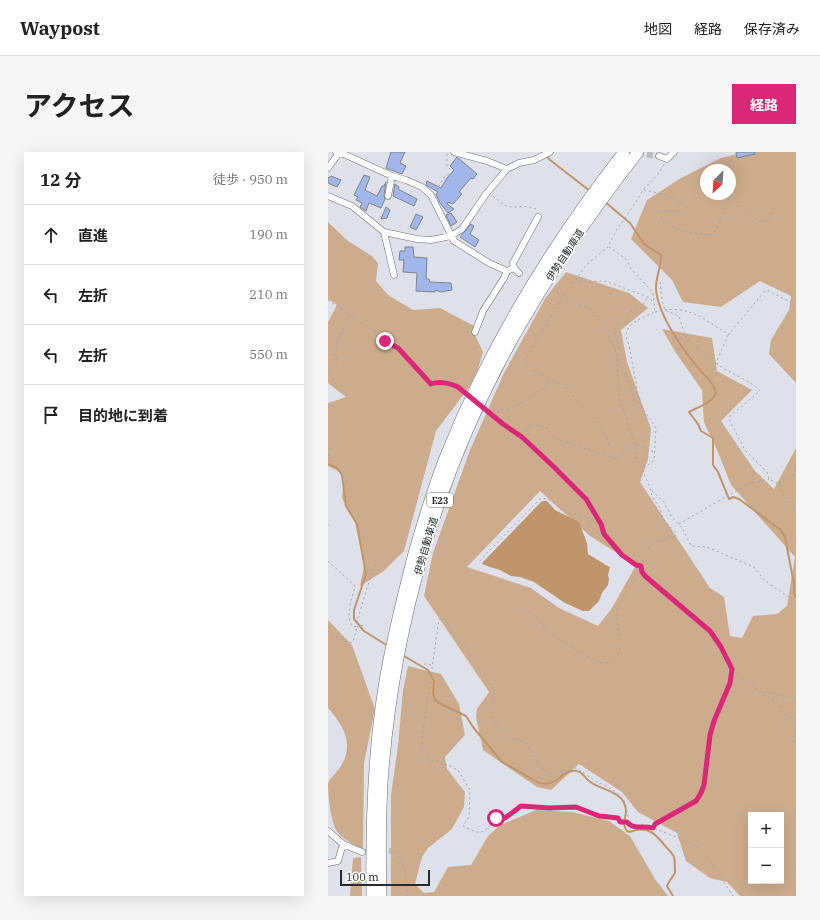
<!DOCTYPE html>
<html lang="ja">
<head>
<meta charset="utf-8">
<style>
	body { margin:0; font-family:"IBM Plex Serif","Noto Sans JP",serif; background:#f6f6f6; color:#222 }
	.controls { position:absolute; right:12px; bottom:12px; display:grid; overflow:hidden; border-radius:0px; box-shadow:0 4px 16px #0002 }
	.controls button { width:36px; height:36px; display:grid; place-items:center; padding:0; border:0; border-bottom:1px solid #e0e0e0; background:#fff; color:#222; font:20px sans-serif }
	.compass { position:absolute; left:372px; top:12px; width:36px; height:36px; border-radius:50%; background:#fff; box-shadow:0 4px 16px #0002; rotate:205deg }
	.scale { position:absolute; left:12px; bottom:10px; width:90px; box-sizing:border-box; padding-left:4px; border:2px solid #282a2d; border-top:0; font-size:11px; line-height:14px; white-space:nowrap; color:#282a2d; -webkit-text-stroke:3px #fff; paint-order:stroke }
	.stop { position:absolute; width:12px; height:12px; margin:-9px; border:3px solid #db2777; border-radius:50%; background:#fff }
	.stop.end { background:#db2777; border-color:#fff; box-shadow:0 1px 4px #0008 }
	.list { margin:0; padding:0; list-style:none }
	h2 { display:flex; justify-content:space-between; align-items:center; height:52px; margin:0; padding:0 16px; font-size:17px }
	h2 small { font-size:13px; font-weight:400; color:#767676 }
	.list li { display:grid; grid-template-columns:26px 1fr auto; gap:12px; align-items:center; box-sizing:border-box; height:60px; padding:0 16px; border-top:1px solid #e0e0e0 }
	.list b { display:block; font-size:15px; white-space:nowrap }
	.list em { font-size:13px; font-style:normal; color:#767676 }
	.icon { flex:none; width:22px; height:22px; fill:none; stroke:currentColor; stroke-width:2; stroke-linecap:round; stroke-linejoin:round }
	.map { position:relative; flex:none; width:468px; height:744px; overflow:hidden; border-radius:0px }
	header { display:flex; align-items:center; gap:24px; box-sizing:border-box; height:56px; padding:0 20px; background:#fff; border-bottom:1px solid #e0e0e0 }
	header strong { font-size:19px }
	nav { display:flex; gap:22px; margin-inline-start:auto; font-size:14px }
	.intro { display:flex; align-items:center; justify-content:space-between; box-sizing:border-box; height:96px; padding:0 24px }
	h1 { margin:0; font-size:28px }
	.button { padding:10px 18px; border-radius:0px; background:#db2777; color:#fff; font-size:14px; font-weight:700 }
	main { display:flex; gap:24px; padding:0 24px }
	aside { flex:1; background:#fff; border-radius:0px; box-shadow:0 4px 16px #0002 }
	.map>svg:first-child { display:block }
	.green { fill:#cdac8e; fill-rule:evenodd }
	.water { fill:#c0956b }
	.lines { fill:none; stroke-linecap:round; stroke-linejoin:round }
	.stream { stroke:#c0956b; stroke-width:2 }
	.building { fill:#a1b6e9; stroke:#80838b }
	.street-tunnel { stroke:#babcc4; stroke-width:6; stroke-dasharray:6 3; stroke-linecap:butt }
	.street-casing { stroke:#6b6f76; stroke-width:7 }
	.highway-casing { stroke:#6b6f76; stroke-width:12 }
	.path { stroke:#a3a6ad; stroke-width:1; stroke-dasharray:2 3; stroke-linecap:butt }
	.street { stroke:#fff; stroke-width:6 }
	.highway { stroke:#fff; stroke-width:11 }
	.path-bridge { stroke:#a3a6ad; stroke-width:1; stroke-dasharray:2 3; stroke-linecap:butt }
	.route { stroke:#db2777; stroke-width:5 }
	.labels { text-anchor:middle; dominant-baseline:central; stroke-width:3.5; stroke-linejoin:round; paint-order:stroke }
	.shield { fill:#fff; stroke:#686a6c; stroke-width:1 }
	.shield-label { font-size:9px; font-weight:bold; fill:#282a2d }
	.street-label { font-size:10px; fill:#282a2d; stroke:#fff }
</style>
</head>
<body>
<header>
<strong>Waypost</strong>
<nav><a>地図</a><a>経路</a><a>保存済み</a></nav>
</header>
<div class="intro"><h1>アクセス</h1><a class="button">経路</a></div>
<main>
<aside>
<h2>12 分<small>徒歩 · 950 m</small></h2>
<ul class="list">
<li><svg class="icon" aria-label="ahead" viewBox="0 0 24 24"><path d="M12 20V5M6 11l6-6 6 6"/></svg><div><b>直進</b></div><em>190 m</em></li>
<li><svg class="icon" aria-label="left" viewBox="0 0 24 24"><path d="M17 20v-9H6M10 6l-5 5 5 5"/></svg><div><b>左折</b></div><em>210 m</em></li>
<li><svg class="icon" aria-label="left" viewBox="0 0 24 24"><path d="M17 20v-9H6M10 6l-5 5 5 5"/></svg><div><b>左折</b></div><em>550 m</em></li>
<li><svg class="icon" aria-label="arrive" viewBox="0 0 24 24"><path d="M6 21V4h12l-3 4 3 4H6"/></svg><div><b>目的地に到着</b></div></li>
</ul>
</aside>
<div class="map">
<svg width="468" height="744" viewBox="0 0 468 744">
	<rect width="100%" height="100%" fill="#dee1ea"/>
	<path class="green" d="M417,0H468V231L441,202L443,188L461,158L463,144L432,129L393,155L355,150L344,128L303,87L319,48L353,26L393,6ZM378,18H402V42H378Z
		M0,70L20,89L44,104L50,111L48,129L60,143L85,158L112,156L146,174L147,183L155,200L150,217L142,234L108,279L76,399L56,419L32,434L36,414L27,370L14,346L16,328L12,320L0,314V251L18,245L0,231V170L9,153L0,147Z
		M238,120L301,141L320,156L293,178L299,210L323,277L320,307L312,330L382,436L396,445L402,484L414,486L425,464L449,462L459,454L467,405L403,333L390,300L376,270L374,238L348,201L334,177L384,186L389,219L424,238L393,269L427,319L446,337L468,296V744H412L399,730L382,726L358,709L349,681L310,660L294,640L251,612L223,638L209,635L155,598L148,565L149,557L161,540L96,444L105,401L142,298L176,221L218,145ZM212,339L262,384L308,413L284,456L270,474L231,456L203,436L139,415ZM423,663H453V729H423Z
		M0,468L24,493L47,557L36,611L35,697C26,693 18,689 11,682C3,674 0,644 0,632C1,627 8,621 11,617C27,594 17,575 0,556Z
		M80,514L113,522L131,552L137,583L117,605L119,617L137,640L136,655L124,677L100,696L94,705L87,732L96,741L106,740L120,715L143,713L160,684L172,673L208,658L244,660L281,669L302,684L327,727L340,744H63V643L70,594L75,538Z
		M33,705L34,744H22L25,706Z"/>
	<path class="water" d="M216,349H219L227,358L251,370L259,391L260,402L278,413L282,415L280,423L281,427L280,433L274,441L271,449L261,459H255L237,451L206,430L192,425L183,424L172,418L162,415L154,412L155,410L213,350Z"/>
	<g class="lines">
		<path class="stream" d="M215,0L222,8L262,39
			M277,50L302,71L316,92L333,103C333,115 328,125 328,136C329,160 352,194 367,212C375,223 384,227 388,241C384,251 370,255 361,260L370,272L373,279L385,286V313L390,320L401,347L405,345L411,347L453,378L457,385L466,432V441L468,445
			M0,312L9,316L14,323L18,354L29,372L38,422L26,458V467L36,479L60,494
			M74,503L100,518L106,529L105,542L107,548L111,551L138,564L145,575L174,610L211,631C229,635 231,621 244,619C253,617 256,625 261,629C273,639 297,638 298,659C298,667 293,671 299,679L302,680C320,673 328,682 338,695C341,698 345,702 346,705C347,710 347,716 347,721L341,730L339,734L345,744"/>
	</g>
	<path class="building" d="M63,0H77L72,11L78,14L74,22L58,16Z
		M408,0H427V2L409,6Z
		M129,5L149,22L145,27L143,26L131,40L134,42L125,52L120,50L119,52L126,57L120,61L112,51L108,42L110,40L98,33L99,29L113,36L119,26L126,18L122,14Z
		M36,23L42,25L37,38L49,44L54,34H56L58,30L56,43L57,47L53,56L41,51L38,59L32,55L34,51L28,48L30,45L26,43Z
		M3,24L13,28L9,35L0,31V26Z
		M67,32L71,35L70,37L89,47L86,54L65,44Z
		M58,55L62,58L59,66L53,67Z
		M123,61L129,70L123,74L118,63Z
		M88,62L95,65L88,78L82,75Z
		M143,72L146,74L142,82L151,88L147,95L132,85Z
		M77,95H85L86,105L99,106L98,127H101L102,130L123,131L124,138L113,140L107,138V140L88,139L89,121L75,120L76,108H71L72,99H77Z"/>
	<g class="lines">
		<path class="street-tunnel" d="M301,0L331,4
			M34,700L63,699"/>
		<g class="street-casing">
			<path id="street" d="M8,0L18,3L64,24L78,28L94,35L103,43L126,89L161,111L179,119L186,116L191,121
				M126,0L159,9L179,17
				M331,4L339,7L346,0
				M0,16L11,1
				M0,44L24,54L56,80L89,87L103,88L123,84L134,77L158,42L179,17L191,11L206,8L222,0
				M60,44L64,24
				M56,80L66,123
				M186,116L185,111L210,65
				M147,180L155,159L176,126L179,119
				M0,679L15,692L34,700
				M0,711L10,709L15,692"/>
		</g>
		<g class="highway-casing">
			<path id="highway" d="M44,744C43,674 45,604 56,535C63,491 74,448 85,405C95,370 105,335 119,301C162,194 225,91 296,0
				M53,744C52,706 52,669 54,631C65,473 111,315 190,177C225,116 266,56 310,0"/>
		</g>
		<path class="path" d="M316,38C330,41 349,45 359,56L356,59H334L332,62L334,68L352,79L381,83L385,82L388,78L403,43C415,53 421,68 437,70L445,60L446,52
			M108,39L116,25L125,20L119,14V0
			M165,44C169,47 173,52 178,54C189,57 196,52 208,57
			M281,95L298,107L303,117L320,135L325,141L327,160C311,168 291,172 301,193L312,253L328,276L326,308L315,317
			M248,127L250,130L277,129L320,145L325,150
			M332,130L334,148L337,158L351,164L357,184L360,188L389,212
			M0,148L70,196L103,232C110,230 116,232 123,231L136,239
			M327,160C350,153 369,161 387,174C392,177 397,179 400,183L389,209V212C402,222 421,227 432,239L403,263L401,266L402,269L417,298L439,320L441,327L451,332L453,340L468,356
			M400,183L437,139H441L468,153
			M286,197H291C291,190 287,184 287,178C287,165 304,158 314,155L319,146
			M289,206L303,235L307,254L310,259
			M0,218L10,210L6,203L5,199L9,194L8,191L22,163
			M221,227L236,232L251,251L266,266L275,278L283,297
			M0,256H3
			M159,258L175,272L195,285L226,315L258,347L273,372L276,382L295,403L313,414
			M166,264L168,261L189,253L218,235L221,227L218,224L206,219L197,208L235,144L240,139L258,113L280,95L289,77L306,53L315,38L332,20L336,12
			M195,284L201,273L204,272L219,276L224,284L228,287L286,306L290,305L307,292L326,300
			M0,303L9,307
			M451,331L465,323L468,318
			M324,339L336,350L343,364L354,376L363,394L379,395L426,415L437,429L468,450
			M351,372L420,332L441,327
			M0,373V372
			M0,409L27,434C24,447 17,462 24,474L29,475L25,490C16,492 7,484 0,479
			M152,409L154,406L212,347C224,345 226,354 235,359C242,362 251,362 258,365C263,374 264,381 276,382
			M313,415V420L317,425L382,479L393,495L405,517L411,524L433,540L437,544L447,549L451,553L456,563L464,567L468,572
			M191,455C198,459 205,463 212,469C215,471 216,476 219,479C226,486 237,490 245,495C260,504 280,523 292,499L289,463L290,455L296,444L306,430L322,393L330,389L347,385L348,381L335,367L332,356L324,345L323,338L314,317L308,308L307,292L291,245L289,204L280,181L263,157L242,148L229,140
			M35,473L29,475L30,466L48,407
			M96,512L104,513
			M434,540H439L468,547
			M468,579L465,589L468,592
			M299,670C301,641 288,640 266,628C260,625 254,619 248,616L230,620L222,621L216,619L197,590L181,585L172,577L163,564L165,551V536L143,507L138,496L124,482L117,467H111L94,586L93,602L97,606L102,609H110L120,613L130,618L142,638L141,665L135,674C153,684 156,682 168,666C182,666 182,660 193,653L221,656L249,655L271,664L290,666L292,670H299C304,677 312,673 319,674C327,676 358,689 365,693C379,701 396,731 405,744
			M325,675L327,672C336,667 364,653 369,647C379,634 379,601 382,584C387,561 401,542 404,517
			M63,699H67C77,708 79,731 80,744
			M466,719L468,717"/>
		<use href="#street" class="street"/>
		<use href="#highway" class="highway"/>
		<path class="path-bridge" d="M136,239L158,257"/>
	</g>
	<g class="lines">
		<path class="route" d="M57,189L70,196L103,232C111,229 123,231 130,235L175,272L194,285L226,315L258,347L273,372L276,382L294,403L308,413L313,414L314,420L317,424L382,479L393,495L404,517L402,531L386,569L382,583L376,633L373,641L368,649L327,672L325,676C316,673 305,678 299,670H292L290,666L271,664L248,655L221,656L193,654L177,666H168"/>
	</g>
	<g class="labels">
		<rect class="shield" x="99" y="341" width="26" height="14" rx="3"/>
		<g class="shield-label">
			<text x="112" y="348">E23</text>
		</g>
		<g class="street-label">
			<text transform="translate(237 103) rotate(-57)">伊勢自動車道</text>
			<text transform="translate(98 394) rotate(-74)">伊勢自動車道</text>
		</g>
	</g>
</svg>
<div class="controls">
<button>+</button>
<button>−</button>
</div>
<svg class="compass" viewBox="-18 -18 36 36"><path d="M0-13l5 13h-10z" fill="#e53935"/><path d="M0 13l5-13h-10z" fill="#767676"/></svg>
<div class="scale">100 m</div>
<div class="stop" style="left:168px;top:666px"></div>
<div class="stop end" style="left:57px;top:189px"></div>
</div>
</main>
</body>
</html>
